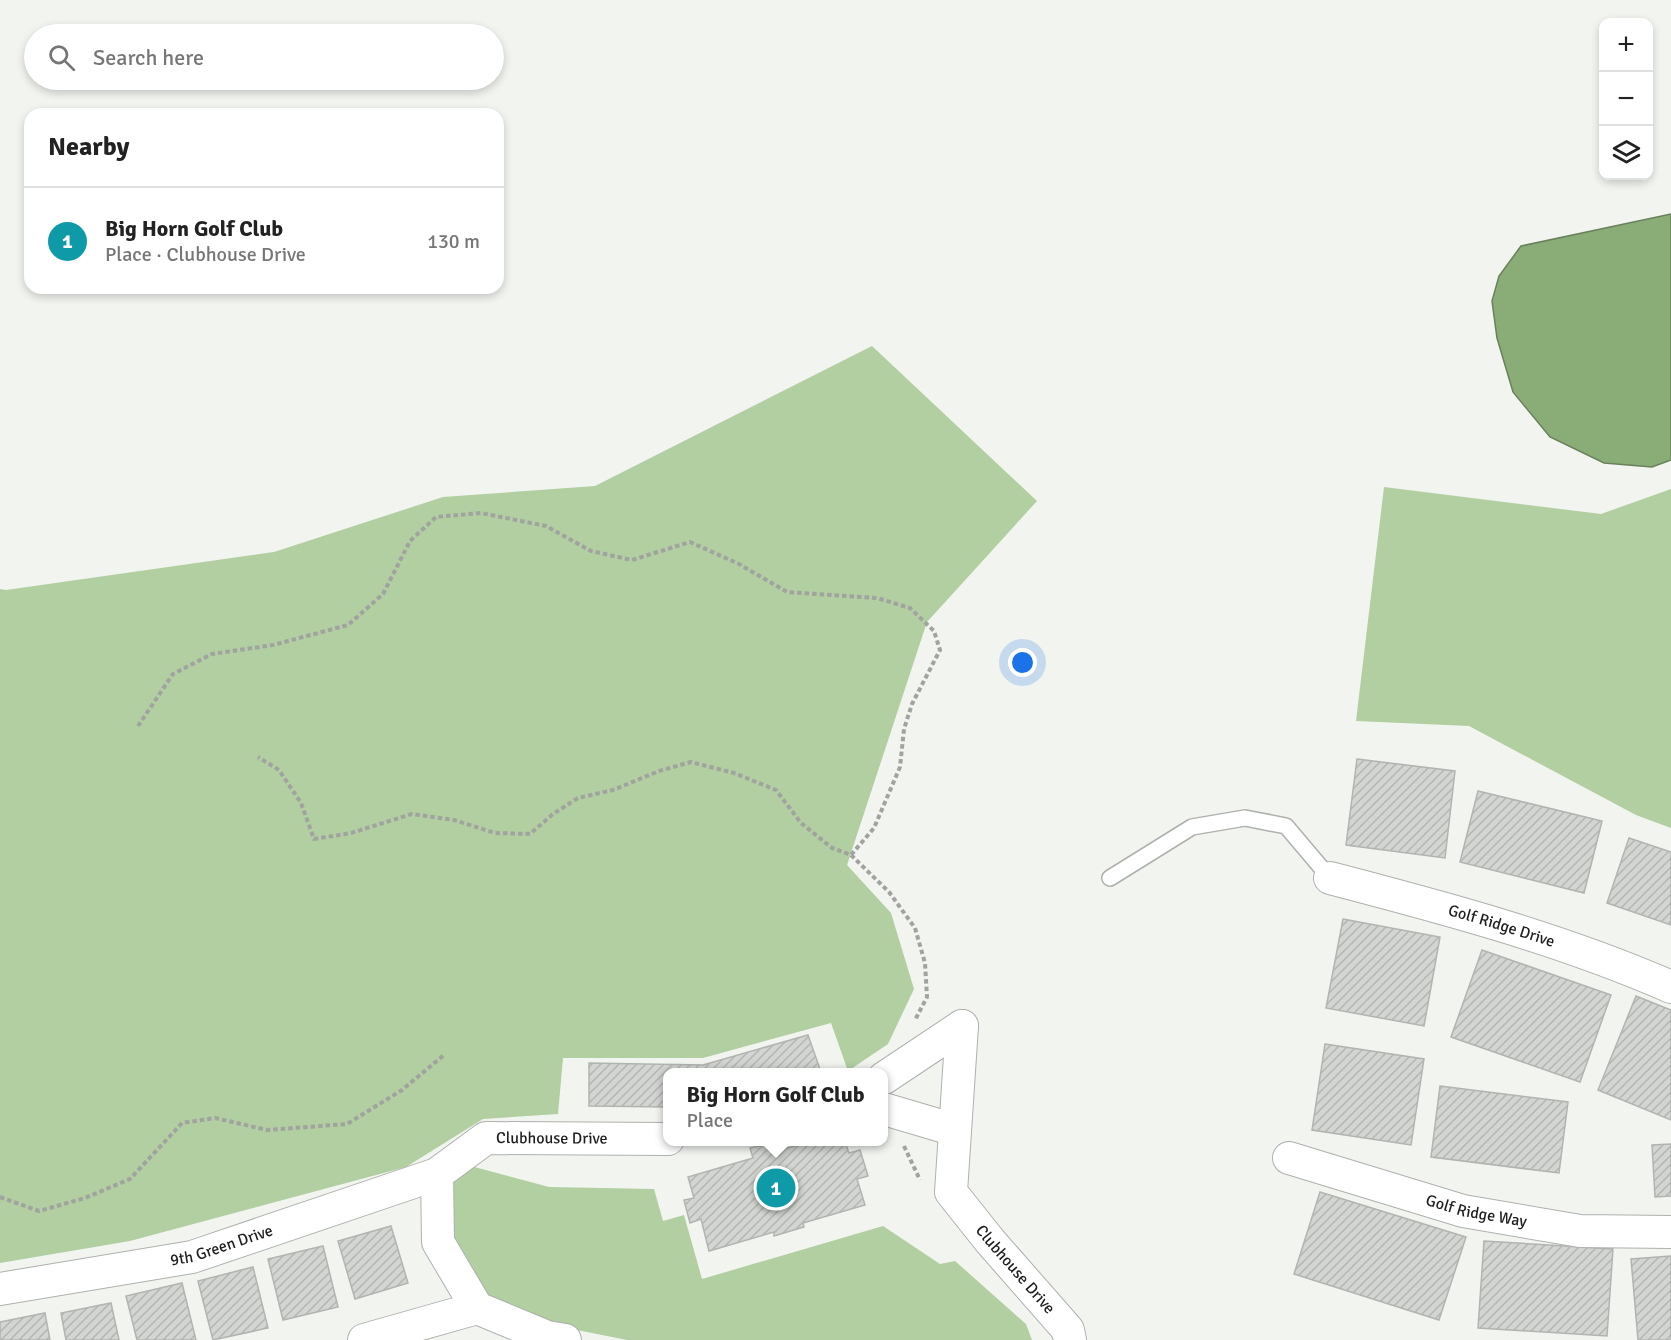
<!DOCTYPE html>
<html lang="en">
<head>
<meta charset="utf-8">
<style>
	body { margin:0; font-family:Signika,sans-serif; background:#f6f6f6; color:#222 }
	.controls { position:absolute; right:18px; top:18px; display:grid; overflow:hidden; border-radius:12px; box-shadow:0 3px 9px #0003 }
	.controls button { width:54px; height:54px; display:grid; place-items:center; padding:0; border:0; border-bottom:2px solid #e0e0e0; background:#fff; color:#222; font:30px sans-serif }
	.you { position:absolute; left:1023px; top:663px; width:21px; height:21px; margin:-15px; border:4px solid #fff; border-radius:50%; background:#1a73e8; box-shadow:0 0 0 9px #1a73e833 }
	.badge { display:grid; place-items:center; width:39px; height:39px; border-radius:50%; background:#446c27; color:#fff; font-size:20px; font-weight:700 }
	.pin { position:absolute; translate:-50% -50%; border:3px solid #fff; box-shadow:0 2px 6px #0006 }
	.popup { position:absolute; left:663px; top:1068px; width:225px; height:78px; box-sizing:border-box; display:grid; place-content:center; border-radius:12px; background:#fff; filter:drop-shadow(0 2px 4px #0005); font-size:20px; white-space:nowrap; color:#767676 }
	.popup b { font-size:22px; color:#222 }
	.popup::after { content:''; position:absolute; left:50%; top:100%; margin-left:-12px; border:12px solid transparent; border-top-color:#fff }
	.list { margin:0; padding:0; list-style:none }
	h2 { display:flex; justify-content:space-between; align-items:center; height:78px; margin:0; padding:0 24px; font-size:26px }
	h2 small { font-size:20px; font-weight:400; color:#767676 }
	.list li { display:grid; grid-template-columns:39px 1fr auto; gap:18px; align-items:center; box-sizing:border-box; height:108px; padding:0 24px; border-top:2px solid #e0e0e0 }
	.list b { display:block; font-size:22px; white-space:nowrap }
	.list p { margin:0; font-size:20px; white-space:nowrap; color:#767676 }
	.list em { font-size:20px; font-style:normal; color:#767676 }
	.icon { flex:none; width:33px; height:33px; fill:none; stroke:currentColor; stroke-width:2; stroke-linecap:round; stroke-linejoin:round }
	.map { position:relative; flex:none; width:1671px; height:1340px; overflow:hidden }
	.search { position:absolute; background:#fff; box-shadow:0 3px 9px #0003; left:24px; top:24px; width:480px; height:66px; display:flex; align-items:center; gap:15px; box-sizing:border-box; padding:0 21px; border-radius:33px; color:#767676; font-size:22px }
	.panel { position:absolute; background:#fff; box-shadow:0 3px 9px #0003; left:24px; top:108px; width:480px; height:186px; border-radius:18px }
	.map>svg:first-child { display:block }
	.green { fill:#b1cfa0 }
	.water { fill:#8aac77; stroke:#69815c; stroke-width:1.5 }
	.building { fill:url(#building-hatch); stroke:#b1b4b0; stroke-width:1.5 }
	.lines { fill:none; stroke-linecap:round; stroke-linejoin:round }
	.service-casing { stroke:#aeb1ad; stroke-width:18 }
	.minor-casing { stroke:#aeb1ad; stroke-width:34 }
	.path { stroke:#a1a3a0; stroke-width:4; stroke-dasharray:4.5 3; stroke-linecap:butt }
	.service { stroke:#fff; stroke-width:15 }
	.minor { stroke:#fff; stroke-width:32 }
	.labels { text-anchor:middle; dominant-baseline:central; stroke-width:4.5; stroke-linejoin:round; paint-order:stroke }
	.street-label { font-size:16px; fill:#1d1e1d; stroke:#fff }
</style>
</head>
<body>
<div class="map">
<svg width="1671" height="1340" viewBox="0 0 1671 1340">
	<defs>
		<pattern id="building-hatch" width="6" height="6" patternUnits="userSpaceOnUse" patternTransform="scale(1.5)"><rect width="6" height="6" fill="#d2d5d1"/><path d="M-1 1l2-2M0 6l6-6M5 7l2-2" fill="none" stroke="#b4b6b3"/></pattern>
	</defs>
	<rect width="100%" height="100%" fill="#f2f4f0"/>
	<path class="green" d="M872,346L1037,501L927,622L847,865L891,913L914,989L888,1044L848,1071L831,1023L703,1058H563L558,1114L483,1119L406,1167L130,1241L0,1263V589L6,590L274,552L443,497L595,486Z
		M1384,487L1601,514L1671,489V828L1636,815L1469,726L1356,721Z
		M467,1165L549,1187L654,1189L663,1221L684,1215L702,1279L883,1226L940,1264L955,1261L1026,1324L1032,1340H627L557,1326L484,1297L454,1256L448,1186Z"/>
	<path class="water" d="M1671,214V460L1652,467L1604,463L1550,437L1513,392L1497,338L1492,301L1499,276L1521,246Z"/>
	<path class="building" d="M1357,759L1455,771L1445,858L1346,845Z
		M1478,791L1602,821L1584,893L1460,862Z
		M1629,838L1671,852V925L1607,903Z
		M1343,919L1440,937L1424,1026L1326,1008Z
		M1482,950L1611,995L1580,1082L1451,1037Z
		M1636,996L1671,1010V1120L1598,1090Z
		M808,1035L821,1072H668V1107L589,1106V1063L703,1065Z
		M1325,1044L1424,1059L1411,1145L1312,1130Z
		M1440,1086L1568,1102L1559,1173L1431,1157Z
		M777,1142L780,1150L810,1142H845L849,1153L860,1150L868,1176L857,1179L865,1205L803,1223L804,1227L774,1236V1232L709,1251L701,1219L690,1223L684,1200L694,1198L688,1177L753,1158L750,1148Z
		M1671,1144V1196L1655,1197L1652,1145Z
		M1320,1192L1466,1237L1439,1320L1294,1274Z
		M391,1226L408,1283L355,1299L338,1241Z
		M1484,1241L1613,1249L1607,1336L1478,1328Z
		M323,1246L338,1307L283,1320L268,1259Z
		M1671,1256V1340H1638L1631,1259Z
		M253,1267L268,1328L213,1340L198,1281Z
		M182,1283L196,1340H137L126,1296Z
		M111,1303L119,1340H66L61,1313Z
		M45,1313L50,1340H0V1322Z"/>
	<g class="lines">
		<g class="service-casing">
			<path id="service" d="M1110,878L1192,827L1245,818L1286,826L1330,878"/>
		</g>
		<g class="minor-casing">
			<g id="minor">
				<path id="s1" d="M1330,878C1445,908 1561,939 1671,987"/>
				<path id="s2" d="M962,1026L951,1192L990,1241L1068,1330L1070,1340"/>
				<path d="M884,1078L962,1026"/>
				<path d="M884,1109L955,1130"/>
				<path id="s3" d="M1289,1158L1463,1211L1580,1231L1671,1232"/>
				<path d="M437,1174L438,1242L477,1308L547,1337L565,1340"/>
				<path id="s4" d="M0,1289L192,1257L437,1174L486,1138L668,1139"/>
				<path d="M364,1340L477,1308"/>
			</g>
		</g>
		<path class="path" d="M138,726L173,674L212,654L273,645L348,625L383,594L410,541L436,517L481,513L546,526L591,551L632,560L690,542L739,564L787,592L877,598L910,608L934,631L940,650L912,704L904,729L900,767L874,828L851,855L832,848L801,823L776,790L734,773L691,762L659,771L613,790L578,798L553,814L530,834L495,833L454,820L412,814L351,833L314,839L301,803L279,770L258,757
			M851,855L889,892L915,928L925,963L927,997L915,1020
			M904,1146L920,1180
			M0,1197L39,1211L85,1198L130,1179L182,1123L215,1118L267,1130L347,1124L402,1090L444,1055"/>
		<use href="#service" class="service"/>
		<use href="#minor" class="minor"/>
	</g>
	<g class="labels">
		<g class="street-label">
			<text stroke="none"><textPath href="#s1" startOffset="178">Golf Ridge Drive</textPath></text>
			<text stroke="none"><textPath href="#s4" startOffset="580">Clubhouse Drive</textPath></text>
			<text stroke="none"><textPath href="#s3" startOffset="195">Golf Ridge Way</textPath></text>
			<text stroke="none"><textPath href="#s4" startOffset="226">9th Green Drive</textPath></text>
			<text stroke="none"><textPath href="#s2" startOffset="267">Clubhouse Drive</textPath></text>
		</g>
	</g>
</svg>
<div class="controls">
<button>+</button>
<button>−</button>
<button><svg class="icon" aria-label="layers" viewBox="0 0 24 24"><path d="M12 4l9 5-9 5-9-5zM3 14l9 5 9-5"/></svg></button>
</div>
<div class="you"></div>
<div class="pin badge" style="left:776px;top:1188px;background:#0f9aa8">1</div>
<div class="popup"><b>Big Horn Golf Club</b>Place</div>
<div class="search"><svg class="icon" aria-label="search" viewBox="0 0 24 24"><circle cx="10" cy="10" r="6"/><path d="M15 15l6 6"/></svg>Search here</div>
<section class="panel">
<h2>Nearby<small></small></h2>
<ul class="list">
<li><span class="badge" style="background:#0f9aa8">1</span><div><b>Big Horn Golf Club</b><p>Place · Clubhouse Drive</p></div><em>130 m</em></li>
</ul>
</section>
</div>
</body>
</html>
